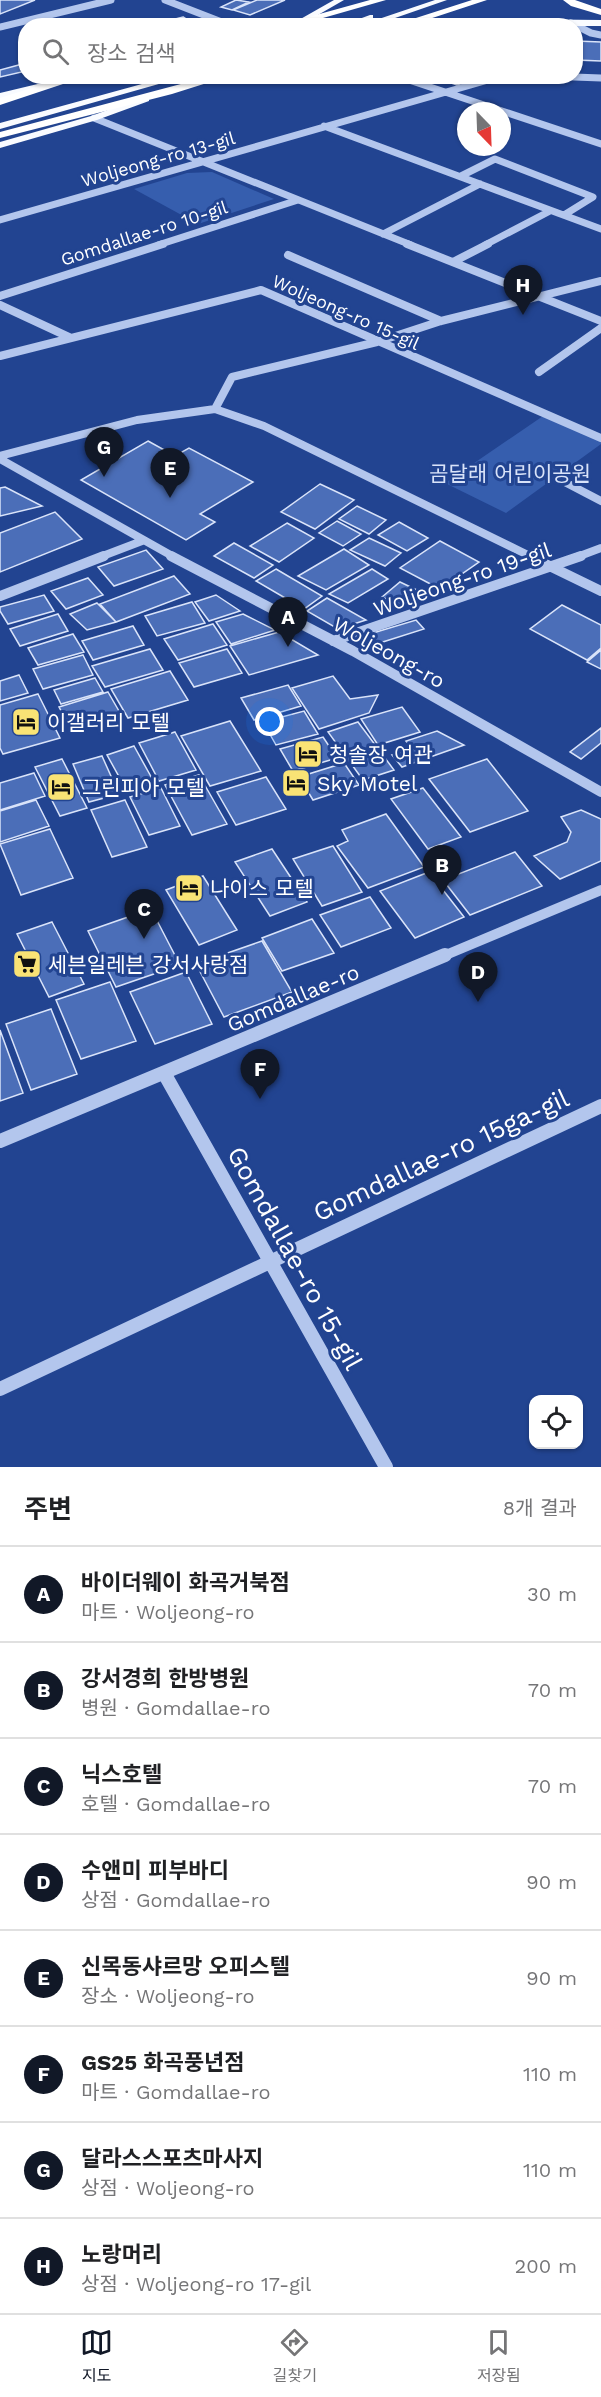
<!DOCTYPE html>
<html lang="ko">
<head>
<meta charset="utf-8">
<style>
	body { margin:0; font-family:"Work Sans","Noto Sans KR",sans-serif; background:#f2f2f2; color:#202124 }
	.controls { position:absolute; right:18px; bottom:18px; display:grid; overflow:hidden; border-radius:12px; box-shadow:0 2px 4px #0004 }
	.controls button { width:54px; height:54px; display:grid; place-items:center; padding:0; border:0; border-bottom:2px solid #e0e0e0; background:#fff; color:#202124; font:30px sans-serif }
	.compass { position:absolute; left:457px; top:102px; width:54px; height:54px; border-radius:50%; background:#fff; box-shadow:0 2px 4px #0004; rotate:157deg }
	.you { position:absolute; left:270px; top:722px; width:21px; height:21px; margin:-15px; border:4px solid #fff; border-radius:50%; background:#1a73e8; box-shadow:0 0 0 9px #1a73e833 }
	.badge { display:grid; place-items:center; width:39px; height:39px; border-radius:50%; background:#111827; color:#fff; font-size:20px; font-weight:700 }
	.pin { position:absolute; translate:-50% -50px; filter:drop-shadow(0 2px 3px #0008) }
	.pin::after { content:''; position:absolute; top:32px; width:21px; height:18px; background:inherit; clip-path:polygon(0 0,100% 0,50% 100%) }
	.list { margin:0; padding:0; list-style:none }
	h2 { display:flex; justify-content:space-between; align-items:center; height:78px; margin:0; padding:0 24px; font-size:26px }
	h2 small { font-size:20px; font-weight:400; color:#757577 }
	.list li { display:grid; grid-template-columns:39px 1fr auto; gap:18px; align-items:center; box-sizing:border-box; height:96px; padding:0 24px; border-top:2px solid #e0e0e0 }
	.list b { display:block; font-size:22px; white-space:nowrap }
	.list p { margin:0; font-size:20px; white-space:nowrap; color:#757577 }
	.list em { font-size:20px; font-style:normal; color:#757577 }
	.icon { flex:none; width:33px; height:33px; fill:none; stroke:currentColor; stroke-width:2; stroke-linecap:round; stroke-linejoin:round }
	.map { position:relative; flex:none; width:601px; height:1467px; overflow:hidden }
	.search { position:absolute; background:#fff; box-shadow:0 2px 4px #0004; left:18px; right:18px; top:18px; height:66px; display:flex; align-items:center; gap:15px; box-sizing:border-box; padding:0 21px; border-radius:24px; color:#757577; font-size:22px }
	.sheet { height:846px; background:#fff }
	nav { display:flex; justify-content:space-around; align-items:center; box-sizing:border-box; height:84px; border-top:2px solid #e0e0e0; background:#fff; font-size:16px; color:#757577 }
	nav a { display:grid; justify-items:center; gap:3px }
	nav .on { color:#111827 }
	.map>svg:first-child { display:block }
	.green { fill:#365eae }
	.building { fill:#4b6eb8; stroke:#d9e3f9; stroke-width:1.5 }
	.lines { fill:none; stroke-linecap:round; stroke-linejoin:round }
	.minor-far3 { stroke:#b3c6ed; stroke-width:7 }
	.minor-far2 { stroke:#b3c6ed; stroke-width:8 }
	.minor-far1 { stroke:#b3c6ed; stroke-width:10 }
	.minor { stroke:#b3c6ed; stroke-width:14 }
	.major { fill:#f9fbff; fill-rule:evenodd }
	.highway { fill:#fff; fill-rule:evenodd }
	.labels { text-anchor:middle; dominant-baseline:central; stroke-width:6; stroke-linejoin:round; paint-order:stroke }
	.far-street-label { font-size:18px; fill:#fff; stroke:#224491 }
	.park-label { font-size:21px; fill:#d9e3f9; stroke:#224491 }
	.street-label { font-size:21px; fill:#fff; stroke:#224491 }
	.poi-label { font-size:21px; fill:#fff; stroke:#224491; text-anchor:start }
	.near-street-label { font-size:26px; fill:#fff; stroke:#224491 }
</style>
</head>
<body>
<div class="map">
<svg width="601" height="1467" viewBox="0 0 601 1467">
	<rect width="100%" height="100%" fill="#224491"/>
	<path class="green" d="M212,172L274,199L198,224L134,189L187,173Z
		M546,414L601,438V444L506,513L445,483Z"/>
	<path class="building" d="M0,0H35L0,14Z
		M236,0L249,2L232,10L221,7Z
		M257,0H285L250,15L233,10Z
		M183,17L197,26H147Z
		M576,41L601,42V61L576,60Z
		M26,63V71L0,77V70Z
		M430,76H485L457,85Z
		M148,441L175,456L189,448L253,482L200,514L215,522L186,540L81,480Z
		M320,484L354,500L315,529L281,512Z
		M5,487L42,506L0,516V488Z
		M357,506L386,520L369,534L339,519Z
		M55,512L82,539L0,572V533Z
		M337,521L361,534L343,546L319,533Z
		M399,522L428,538L407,551L378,535Z
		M287,523L314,538L279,562L250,546Z
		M369,538L401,553L385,566L350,550Z
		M440,541L479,562L440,589L400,568Z
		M234,543L273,565L254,578L214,556Z
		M344,549L369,565L326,590L298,576Z
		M146,550L163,569L114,586L98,567Z
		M276,569L322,596L304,609L256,581Z
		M372,569L388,579L348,603L329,594Z
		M174,576L190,594L116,622L100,604Z
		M88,578L103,595L66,609L51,591Z
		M400,582L421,592L403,607L382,597Z
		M44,595L54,611L8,624L0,611V607Z
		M216,595L240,611L209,621L195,602Z
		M327,598L366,620L338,629L307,611Z
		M192,602L205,623L157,636L145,616Z
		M97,603L116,622L87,630L70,614Z
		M562,605L601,625V648L587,660L530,629Z
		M58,614L68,631L20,646L10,629Z
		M243,614L275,630L231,644L216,622Z
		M416,620L424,629L370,646L363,636Z
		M213,624L227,645L178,660L164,639Z
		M133,626L144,645L93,660L82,641Z
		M279,632L318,655L249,675L230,646Z
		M73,634L84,652L38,665L28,648Z
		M150,649L163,670L105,687L92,666Z
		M227,649L242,673L194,687L179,663Z
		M601,650V669L587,662Z
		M83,655L93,675L43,689L33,669Z
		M170,671L188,700L128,718L111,689Z
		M19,675L28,693L0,701V681Z
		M333,676L350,699L378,695L369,713L319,729L292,688Z
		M95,678L103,692L61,704L54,690Z
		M288,685L301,706L254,720L241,698Z
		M108,692L123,718L73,733L59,707Z
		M38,694L60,738L3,754L0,748V705Z
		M402,707L420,732L378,745L361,719Z
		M304,711L318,734L276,745L263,722Z
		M230,721L261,771L210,786L181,736Z
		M358,722L394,770L363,780L328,732Z
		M601,728V743L581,759L570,752Z
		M437,731L464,745L402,767L392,755L413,749L406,741Z
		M175,732L196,770L159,781L139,743Z
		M323,737L337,758L293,771L280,749Z
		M134,746L154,782L127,791L107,755Z
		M102,756L119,794L89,802L73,764Z
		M62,759L87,808L60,816L35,767Z
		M487,759L528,811L470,832L429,779Z
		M344,763L359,785L313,800L299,777Z
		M34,773L45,796L0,810V783Z
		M199,775L227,824L192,835L165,785Z
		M266,777L286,809L236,825L217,792Z
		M161,788L180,826L149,835L130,797Z
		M423,788L461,837L428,849L391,799Z
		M36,800L49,826L0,842V811Z
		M125,800L147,847L112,857L91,810Z
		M581,810L601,819V861L560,879L534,856L567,842L571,832L561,817Z
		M386,814L424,867L368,888L337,846L348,841L342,830Z
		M50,829L73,878L21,895L0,844Z
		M333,846L362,892L322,906L293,859Z
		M272,849L307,902L270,916L235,862Z
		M515,852L542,886L470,915L443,880Z
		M429,872L464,917L415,938L380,891Z
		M203,876L237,930L199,945L166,890Z
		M370,897L391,928L341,947L320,915Z
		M151,909L180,965L116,987L88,931Z
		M312,919L334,953L282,971L262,938Z
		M52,922L84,984L49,997L17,934Z
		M262,941L292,992L224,1017L196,964Z
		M186,972L212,1024L155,1044L130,992Z
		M110,982L136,1041L81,1059L56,1000Z
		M51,1009L77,1074L31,1090L6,1024Z
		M0,1030L23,1093L0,1101Z"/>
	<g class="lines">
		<path class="minor-far3" d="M165,0L232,26
			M571,23L591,33L601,35
			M0,27L111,0
			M397,76L502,111
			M547,76L601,78
			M502,111L601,144
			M94,118L411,245
			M324,126L601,229
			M461,176L495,159L593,197L564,215
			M0,220L502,76
			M383,234L480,184
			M158,245L298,200
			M485,245L550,211"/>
		<path class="minor-far2" d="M407,244L601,321
			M288,255L441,321
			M453,262L488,244
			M0,296L163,244
			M0,305L71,338
			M0,356L261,290L601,438
			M539,372L601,328
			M215,409L232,377L377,342L441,321L601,281
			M0,456L137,420L215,409L264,426L532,557
			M0,459L174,557
			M557,478L601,501
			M100,557L142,541
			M577,557L601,548"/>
		<path class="minor-far1" d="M171,556L353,651L601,792
			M529,556L601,591
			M0,596L104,556
			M333,641L581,556
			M441,957L601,890"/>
		<path class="minor" d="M164,1073L386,1467
			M0,1141L445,955
			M0,1389L601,1106"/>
		<path class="major" d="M334,0H344L304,23L297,21Z
			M435,0H447L372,26H358Z
			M370,15H373V19L354,26H340Z
			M510,19L601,20V26H453Z
			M171,76H187L0,129V123Z
			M46,82L50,85L49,87L0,99V93Z
			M146,96L149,97V101L97,120L0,148V142L91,116Z"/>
		<path class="highway" d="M370,0H386L295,26H276Z
			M472,0H487L408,26H391Z
			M563,0H575L601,9V15L571,6Z
			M70,76H87L0,105V98Z
			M211,76H229L172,94L0,138V132Z"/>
	</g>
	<defs>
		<g id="hotel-square" transform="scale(1.5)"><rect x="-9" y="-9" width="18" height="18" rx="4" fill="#f9e375" stroke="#224491"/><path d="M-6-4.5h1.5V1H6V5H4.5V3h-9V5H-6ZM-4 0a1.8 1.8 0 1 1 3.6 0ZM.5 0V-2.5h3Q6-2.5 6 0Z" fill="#111"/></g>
		<g id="supermarket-square" transform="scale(1.5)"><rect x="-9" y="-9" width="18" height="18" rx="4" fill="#f9e375" stroke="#224491"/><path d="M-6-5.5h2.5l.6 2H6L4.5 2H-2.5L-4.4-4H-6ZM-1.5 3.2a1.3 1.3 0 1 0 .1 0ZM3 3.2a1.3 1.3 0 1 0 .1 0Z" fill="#111"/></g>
	</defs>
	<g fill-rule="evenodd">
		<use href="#hotel-square" x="26" y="722"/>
		<use href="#hotel-square" x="308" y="754"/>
		<use href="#hotel-square" x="296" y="783"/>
		<use href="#hotel-square" x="61" y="787"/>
		<use href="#hotel-square" x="189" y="888"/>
		<use href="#supermarket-square" x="27" y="964"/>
	</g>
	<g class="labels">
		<g class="far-street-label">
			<text transform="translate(158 159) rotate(-16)">Woljeong-ro 13-gil</text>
			<text transform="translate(144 233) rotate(-18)">Gomdallae-ro 10-gil</text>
			<text transform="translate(346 312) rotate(24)">Woljeong-ro 15-gil</text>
		</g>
		<g class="park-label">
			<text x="510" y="473">곰달래 어린이공원</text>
		</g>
		<g class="street-label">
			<text transform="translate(462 579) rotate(-19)">Woljeong-ro 19-gil</text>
			<text transform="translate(389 652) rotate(29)">Woljeong-ro</text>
			<text transform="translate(293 998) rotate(-23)">Gomdallae-ro</text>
		</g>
		<g class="poi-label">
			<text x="47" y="722">이갤러리 모텔</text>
			<text x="329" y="754">청솔장 여관</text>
			<text x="317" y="783">Sky Motel</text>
			<text x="82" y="787">그린피아 모텔</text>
			<text x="210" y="888">나이스 모텔</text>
			<text x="48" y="964">세븐일레븐 강서사랑점</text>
		</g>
		<g class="near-street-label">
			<text transform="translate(441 1155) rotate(-25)">Gomdallae-ro 15ga-gil</text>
			<text transform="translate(295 1258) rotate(61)">Gomdallae-ro 15-gil</text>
		</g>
	</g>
</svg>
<div class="controls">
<button><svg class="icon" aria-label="locate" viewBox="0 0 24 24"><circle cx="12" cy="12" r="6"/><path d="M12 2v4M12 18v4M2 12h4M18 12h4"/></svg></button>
</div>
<svg class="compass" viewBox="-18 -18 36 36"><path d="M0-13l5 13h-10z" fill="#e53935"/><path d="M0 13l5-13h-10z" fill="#757577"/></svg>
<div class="you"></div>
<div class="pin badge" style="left:288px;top:647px">A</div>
<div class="pin badge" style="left:442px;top:895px">B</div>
<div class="pin badge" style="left:144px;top:939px">C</div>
<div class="pin badge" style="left:478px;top:1002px">D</div>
<div class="pin badge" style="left:170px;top:498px">E</div>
<div class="pin badge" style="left:260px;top:1099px">F</div>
<div class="pin badge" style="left:104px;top:477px">G</div>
<div class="pin badge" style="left:523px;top:315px">H</div>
<div class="search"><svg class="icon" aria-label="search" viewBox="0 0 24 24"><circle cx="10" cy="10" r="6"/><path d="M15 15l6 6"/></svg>장소 검색</div>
</div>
<section class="sheet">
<h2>주변<small>8개 결과</small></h2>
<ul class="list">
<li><span class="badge">A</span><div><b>바이더웨이 화곡거북점</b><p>마트 · Woljeong-ro</p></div><em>30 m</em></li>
<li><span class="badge">B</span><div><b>강서경희 한방병원</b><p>병원 · Gomdallae-ro</p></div><em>70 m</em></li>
<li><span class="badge">C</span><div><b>닉스호텔</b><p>호텔 · Gomdallae-ro</p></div><em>70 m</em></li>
<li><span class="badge">D</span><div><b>수앤미 피부바디</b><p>상점 · Gomdallae-ro</p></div><em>90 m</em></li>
<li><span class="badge">E</span><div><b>신목동샤르망 오피스텔</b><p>장소 · Woljeong-ro</p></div><em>90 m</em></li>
<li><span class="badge">F</span><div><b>GS25 화곡풍년점</b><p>마트 · Gomdallae-ro</p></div><em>110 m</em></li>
<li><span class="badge">G</span><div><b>달라스스포츠마사지</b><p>상점 · Woljeong-ro</p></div><em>110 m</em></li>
<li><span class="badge">H</span><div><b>노랑머리</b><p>상점 · Woljeong-ro 17-gil</p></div><em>200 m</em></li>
</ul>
</section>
<nav>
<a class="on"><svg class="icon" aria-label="map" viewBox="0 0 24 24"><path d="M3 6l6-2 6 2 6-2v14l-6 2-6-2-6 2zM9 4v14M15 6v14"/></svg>지도</a>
<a><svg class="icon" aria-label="directions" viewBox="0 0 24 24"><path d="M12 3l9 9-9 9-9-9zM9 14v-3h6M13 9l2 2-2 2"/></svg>길찾기</a>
<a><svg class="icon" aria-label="saved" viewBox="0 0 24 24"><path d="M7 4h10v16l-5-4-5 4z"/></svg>저장됨</a>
</nav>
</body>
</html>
